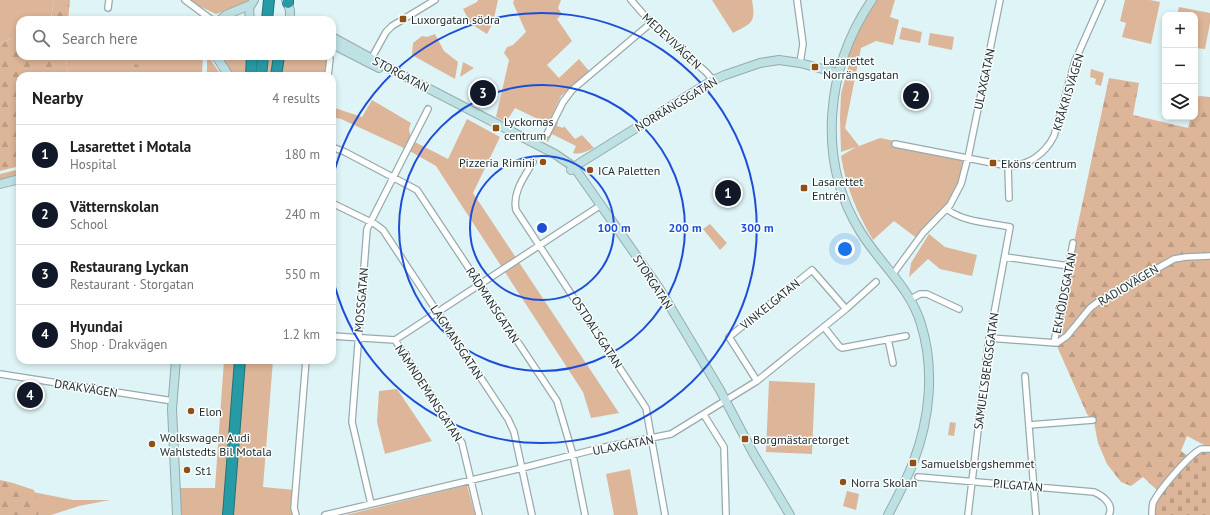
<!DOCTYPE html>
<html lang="en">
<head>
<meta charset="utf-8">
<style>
	body { margin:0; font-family:"PT Sans",sans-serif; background:#f2f2f2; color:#222 }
	.controls { position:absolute; right:12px; top:12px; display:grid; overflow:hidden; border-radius:8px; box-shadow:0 2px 6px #0003 }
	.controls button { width:36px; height:36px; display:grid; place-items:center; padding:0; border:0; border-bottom:1px solid #e0e0e0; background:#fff; color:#222; font:20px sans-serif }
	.you { position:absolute; left:845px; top:249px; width:14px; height:14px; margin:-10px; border:3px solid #fff; border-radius:50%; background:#1a73e8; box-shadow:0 0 0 6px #1a73e833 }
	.badge { display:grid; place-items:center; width:26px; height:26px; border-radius:50%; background:#111827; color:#fff; font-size:13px; font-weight:700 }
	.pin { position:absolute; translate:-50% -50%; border:2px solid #fff; box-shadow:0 1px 4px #0006 }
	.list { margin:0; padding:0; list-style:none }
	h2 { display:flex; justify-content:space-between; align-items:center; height:52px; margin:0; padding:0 16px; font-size:17px }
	h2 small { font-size:13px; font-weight:400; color:#767676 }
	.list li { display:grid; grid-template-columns:26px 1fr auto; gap:12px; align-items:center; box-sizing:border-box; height:60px; padding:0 16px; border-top:1px solid #e0e0e0 }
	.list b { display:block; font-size:15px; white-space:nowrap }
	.list p { margin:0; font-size:13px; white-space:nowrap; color:#767676 }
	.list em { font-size:13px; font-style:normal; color:#767676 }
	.icon { flex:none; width:22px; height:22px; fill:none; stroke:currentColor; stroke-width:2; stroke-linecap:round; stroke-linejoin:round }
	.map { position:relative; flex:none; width:1210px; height:515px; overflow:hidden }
	.search { position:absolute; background:#fff; box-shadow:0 2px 6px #0003; left:16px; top:16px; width:320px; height:44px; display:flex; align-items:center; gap:10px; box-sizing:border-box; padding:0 14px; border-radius:12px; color:#767676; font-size:15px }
	.panel { position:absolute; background:#fff; box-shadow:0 2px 6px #0003; left:16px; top:72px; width:320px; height:292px; border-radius:12px }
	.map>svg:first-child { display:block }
	.green { fill:#ddb598 }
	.forest { fill:url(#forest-firs) }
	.cemetery { fill:url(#cemetery-stones) }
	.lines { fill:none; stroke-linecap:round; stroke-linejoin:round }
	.street-casing { stroke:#97abad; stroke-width:8 }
	.secondary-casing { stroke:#97abad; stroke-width:10 }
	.highway-casing { stroke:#247279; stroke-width:12 }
	.street { stroke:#fff; stroke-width:5.5 }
	.secondary { stroke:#bee1e4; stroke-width:8 }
	.highway { stroke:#279ba5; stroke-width:10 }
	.ring { fill:none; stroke:#1d4ed8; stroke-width:2 }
	.poi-dot { fill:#8f5016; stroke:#f9fefe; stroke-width:1.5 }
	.labels { text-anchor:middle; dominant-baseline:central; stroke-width:3; stroke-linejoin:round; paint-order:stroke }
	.poi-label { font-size:12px; fill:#1f2728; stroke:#f9fefe; text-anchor:start }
	.street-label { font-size:12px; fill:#1f2728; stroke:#f9fefe }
	.centre { fill:#1d4ed8; stroke:#f9fefe; stroke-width:2 }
	.ring-label { font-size:12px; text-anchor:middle; font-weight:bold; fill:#1d4ed8; stroke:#f9fefe; stroke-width:3; stroke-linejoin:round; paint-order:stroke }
</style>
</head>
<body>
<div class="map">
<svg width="1210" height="515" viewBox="0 0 1210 515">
	<defs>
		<pattern id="forest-firs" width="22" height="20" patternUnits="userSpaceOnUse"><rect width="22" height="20" fill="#ddb598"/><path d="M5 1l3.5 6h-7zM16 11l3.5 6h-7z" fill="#bd9c83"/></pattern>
		<pattern id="cemetery-stones" width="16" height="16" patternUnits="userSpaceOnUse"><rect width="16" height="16" fill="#ddb598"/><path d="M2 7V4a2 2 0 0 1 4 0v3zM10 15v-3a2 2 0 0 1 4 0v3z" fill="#bd9c83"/></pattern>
	</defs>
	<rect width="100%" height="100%" fill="#dff4f6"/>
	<path class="green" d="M0,0H54L51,19L20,20V34L0,44Z
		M190,0H251L247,3L216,14L199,6Z
		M478,0H498L493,23L487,34L471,24L463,9L477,2Z
		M514,0H561L558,8L562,14L557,19L572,41L547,65L559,78L579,59L589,71L561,96L548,124L515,108L506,122L496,117L509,60L504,53L507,47L513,45L526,32L513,3Z
		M712,0H752C756,23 752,23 733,33Z
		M876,0H895L890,17L899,20L893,45L876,41L861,48L845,128L859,146L880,138L969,156L965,178L947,211L918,239L894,221L873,240C857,213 846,187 841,156L856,147L841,152L840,118L841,94L848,68L847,56L859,29Z
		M1125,0H1150L1160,2L1151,44L1122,37L1126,23L1120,21Z
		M1179,7L1210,13V23L1205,49L1195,48V15H1177Z
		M902,27L922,32L920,43L899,39Z
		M930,33L954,37L952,50L928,45Z
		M435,34L444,51L458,62L455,79L412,55L413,43L422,36L427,37Z
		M66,56H203L202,74V76H68Z
		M207,56H211L212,62L222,76H207Z
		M221,56H331L328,59L329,76H234Z
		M463,62L474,68L460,77Z
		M1091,69L1104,73L1101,86L1095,84L1096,79L1090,77Z
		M372,100L411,123L409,129L411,140L448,159L467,119L500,137L473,193L619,413L591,418L583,392L436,166L406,149L341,119L332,117V107L362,117Z
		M556,122H558L557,126L563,128L564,126L575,139L582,135L594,148C587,151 580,155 573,153L576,146L552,134L548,142L546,141Z
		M20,169V175L0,181V174Z
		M710,224L727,243L720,250L703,229Z
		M929,234L945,247L977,255L972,276L940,269L928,259L909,277L911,263Z
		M224,360H273L263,487L295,490V515H177L176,488H215Z
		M769,381L815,383L812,454L766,452Z
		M397,389L432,441L385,454L377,422L379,391Z
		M950,422L956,423L954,436L948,435Z
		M630,469L638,515H614L606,474Z
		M0,482L33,492L73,500H110L79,506L51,515H0Z
		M467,485L475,515H346Z
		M847,491L859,494L856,510L843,506Z"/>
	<path class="forest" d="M54,0H70L68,20H49L51,19Z
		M20,34V56H66L68,76H20V166L0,171V44Z
		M133,62L139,66L140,76H121L122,72Z
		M1109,78L1139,83L1133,115L1188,128L1191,117H1195V96L1210,97V448L1187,436L1181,451L1190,457L1159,492L1143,477L1131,486L1121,482L1107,464L1098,443L1094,422L1087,414L1056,344L1057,327L1076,233Z
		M0,480L13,483L34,490L39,509L38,515H0Z"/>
	<path class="cemetery" d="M1201,448H1210V515H1152L1155,500Z"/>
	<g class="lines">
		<g class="street-casing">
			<path id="street" d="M185,0L212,20
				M631,0L651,23L706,72L713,80
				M797,0L803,44L800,63
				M108,8L109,0
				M370,61L386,32L392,26L435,0
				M328,76L330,59
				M547,134L563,102L572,90L651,23
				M895,144L1008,166C1028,166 1045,154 1054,136L1075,61L1102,0
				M332,147L345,152L417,190L557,401L573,455L585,515
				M533,162C525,176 512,192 516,210L646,408L665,515
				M1008,166L1009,198
				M332,203L375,224L383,230L508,419L514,432L532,515
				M947,209C962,222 991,223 1010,227L988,346L968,515
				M1005,257L1069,266
				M893,274L923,233L950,205L961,184L969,153L1000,0
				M911,299L920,294H927L959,309
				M824,327L839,346L842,348L906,336
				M332,336L395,340L601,205
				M989,338L1057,343L1067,336L1090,308L1098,302L1174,259L1186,257L1210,256
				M888,339L893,363
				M395,340L462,443L479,515
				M1054,343L1073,243
				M0,374L173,401
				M1025,376L1036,515
				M757,381L729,337L812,270L846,309
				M704,415L724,447L726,515
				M1029,425L1093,420
				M918,477L1094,492C1103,496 1114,504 1109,515
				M371,504L352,422L367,229L428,109
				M296,515L294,508L306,360
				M325,515L522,468L600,448L671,434L757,381L846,309L876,282
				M1152,515C1152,511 1152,507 1153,503C1159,490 1189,455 1201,449H1210"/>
		</g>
		<g class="secondary-casing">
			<path id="secondary" d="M286,0L290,10V20
				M872,0C826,67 816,160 860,231C880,264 910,287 921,324C935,369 930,419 913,463C906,481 897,498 888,515
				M220,20L226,15L250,5
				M250,20L249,8L254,0
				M332,37L385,66L555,154L574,167L659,288L720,390L753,453L790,515
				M332,44L379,68
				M216,56L229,76
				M571,170L580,163L713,80L725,75L760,63L779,60L800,63L838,73
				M0,184L20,179
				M176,360L172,409L177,515"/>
		</g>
		<g class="highway-casing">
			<path id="highway" d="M288,0V3
				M267,20L269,0
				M251,76L252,56
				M261,76L263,56
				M276,76L279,56
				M228,515L240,360"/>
		</g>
		<use href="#street" class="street"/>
		<use href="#secondary" class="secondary"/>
		<use href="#highway" class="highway"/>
	</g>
	<g class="ring">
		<circle cx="542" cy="228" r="72"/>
		<circle cx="542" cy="228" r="143"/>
		<path d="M332 181A215 215 0 1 1 332 275"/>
	</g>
	<g class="poi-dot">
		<rect x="399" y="15" width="8" height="8" rx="2"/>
		<rect x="811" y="63" width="8" height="8" rx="2"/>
		<rect x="492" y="124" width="8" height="8" rx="2"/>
		<circle cx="543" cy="162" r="4"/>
		<rect x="989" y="159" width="8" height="8" rx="2"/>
		<circle cx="590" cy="170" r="4"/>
		<rect x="800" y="184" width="8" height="8" rx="2"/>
		<circle cx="191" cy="411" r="4"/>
		<rect x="741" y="435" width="8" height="8" rx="2"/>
		<circle cx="152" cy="444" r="4"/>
		<rect x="909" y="459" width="8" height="8" rx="2"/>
		<circle cx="187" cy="470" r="4"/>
		<circle cx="843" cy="482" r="4"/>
	</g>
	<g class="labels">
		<g class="poi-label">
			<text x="411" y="19">Luxorgatan södra</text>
			<text x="823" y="60">Lasarettet<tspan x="823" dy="14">Norrängsgatan</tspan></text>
			<text x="504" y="121">Lyckornas<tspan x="504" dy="14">centrum</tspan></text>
			<text x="535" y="162" text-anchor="end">Pizzeria Rimini</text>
			<text x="1001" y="163">Eköns centrum</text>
			<text x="598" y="170">ICA Paletten</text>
			<text x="812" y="181">Lasarettet<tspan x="812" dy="14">Entrén</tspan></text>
			<text x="199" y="411">Elon</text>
			<text x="160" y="437">Wolkswagen Audi<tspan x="160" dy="14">Wahlstedts Bil Motala</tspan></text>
			<text x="753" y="439">Borgmästaretorget</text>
			<text x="921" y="463">Samuelsbergshemmet</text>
			<text x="195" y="470">St1</text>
			<text x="851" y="482">Norra Skolan</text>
		</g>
		<g class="street-label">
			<text transform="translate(672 41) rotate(43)">MEDEVIVÄGEN</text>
			<text transform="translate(401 74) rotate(28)">STORGATAN</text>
			<text transform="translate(984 79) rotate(-78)">ULAXGATAN</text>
			<text transform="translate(1068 92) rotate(-73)">KRÅKRISVÄGEN</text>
			<text transform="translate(676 104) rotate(-31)">NORRÄNGSGATAN</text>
			<text transform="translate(653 282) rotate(57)">STORGATAN</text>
			<text transform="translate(1128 285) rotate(-31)">RADIOVÄGEN</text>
			<text transform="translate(1064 293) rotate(-79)">EKHÖJDSGATAN</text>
			<text transform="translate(361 300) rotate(-85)">MOSSGATAN</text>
			<text transform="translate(770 304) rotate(-39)">VINKELGATAN</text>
			<text transform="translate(493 305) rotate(57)">RÅDMANSGATAN</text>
			<text transform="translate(597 332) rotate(57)">OSTDALSGATAN</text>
			<text transform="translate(457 342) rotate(57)">LAGMANSGATAN</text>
			<text transform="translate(986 371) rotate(-82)">SAMUELSBERGSGATAN</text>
			<text transform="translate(86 388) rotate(9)">DRAKVÄGEN</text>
			<text transform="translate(429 393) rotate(57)">NÄMNDEMANSGATAN</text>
			<text transform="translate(623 445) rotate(-11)">ULAXGATAN</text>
			<text transform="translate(1018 485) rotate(5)">PILGATAN</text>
		</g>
	</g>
	<circle cx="542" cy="228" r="6" class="centre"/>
	<g class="ring-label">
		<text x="614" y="232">100 m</text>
		<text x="685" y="232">200 m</text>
		<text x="757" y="232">300 m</text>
	</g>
</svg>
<div class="controls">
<button>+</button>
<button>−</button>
<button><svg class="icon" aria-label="layers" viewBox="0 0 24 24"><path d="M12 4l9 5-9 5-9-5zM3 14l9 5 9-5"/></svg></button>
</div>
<div class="you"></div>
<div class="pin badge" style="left:728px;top:193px">1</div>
<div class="pin badge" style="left:916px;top:96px">2</div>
<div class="pin badge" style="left:483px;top:93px">3</div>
<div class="pin badge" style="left:30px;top:395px">4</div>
<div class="search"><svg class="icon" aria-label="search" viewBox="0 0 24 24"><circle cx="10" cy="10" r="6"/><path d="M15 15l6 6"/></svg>Search here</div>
<section class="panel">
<h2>Nearby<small>4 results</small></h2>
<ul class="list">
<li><span class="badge">1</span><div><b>Lasarettet i Motala</b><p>Hospital</p></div><em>180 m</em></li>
<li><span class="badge">2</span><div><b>Vätternskolan</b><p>School</p></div><em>240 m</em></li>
<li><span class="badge">3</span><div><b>Restaurang Lyckan</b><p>Restaurant · Storgatan</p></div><em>550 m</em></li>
<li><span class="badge">4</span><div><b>Hyundai</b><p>Shop · Drakvägen</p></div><em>1.2 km</em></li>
</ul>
</section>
</div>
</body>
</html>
